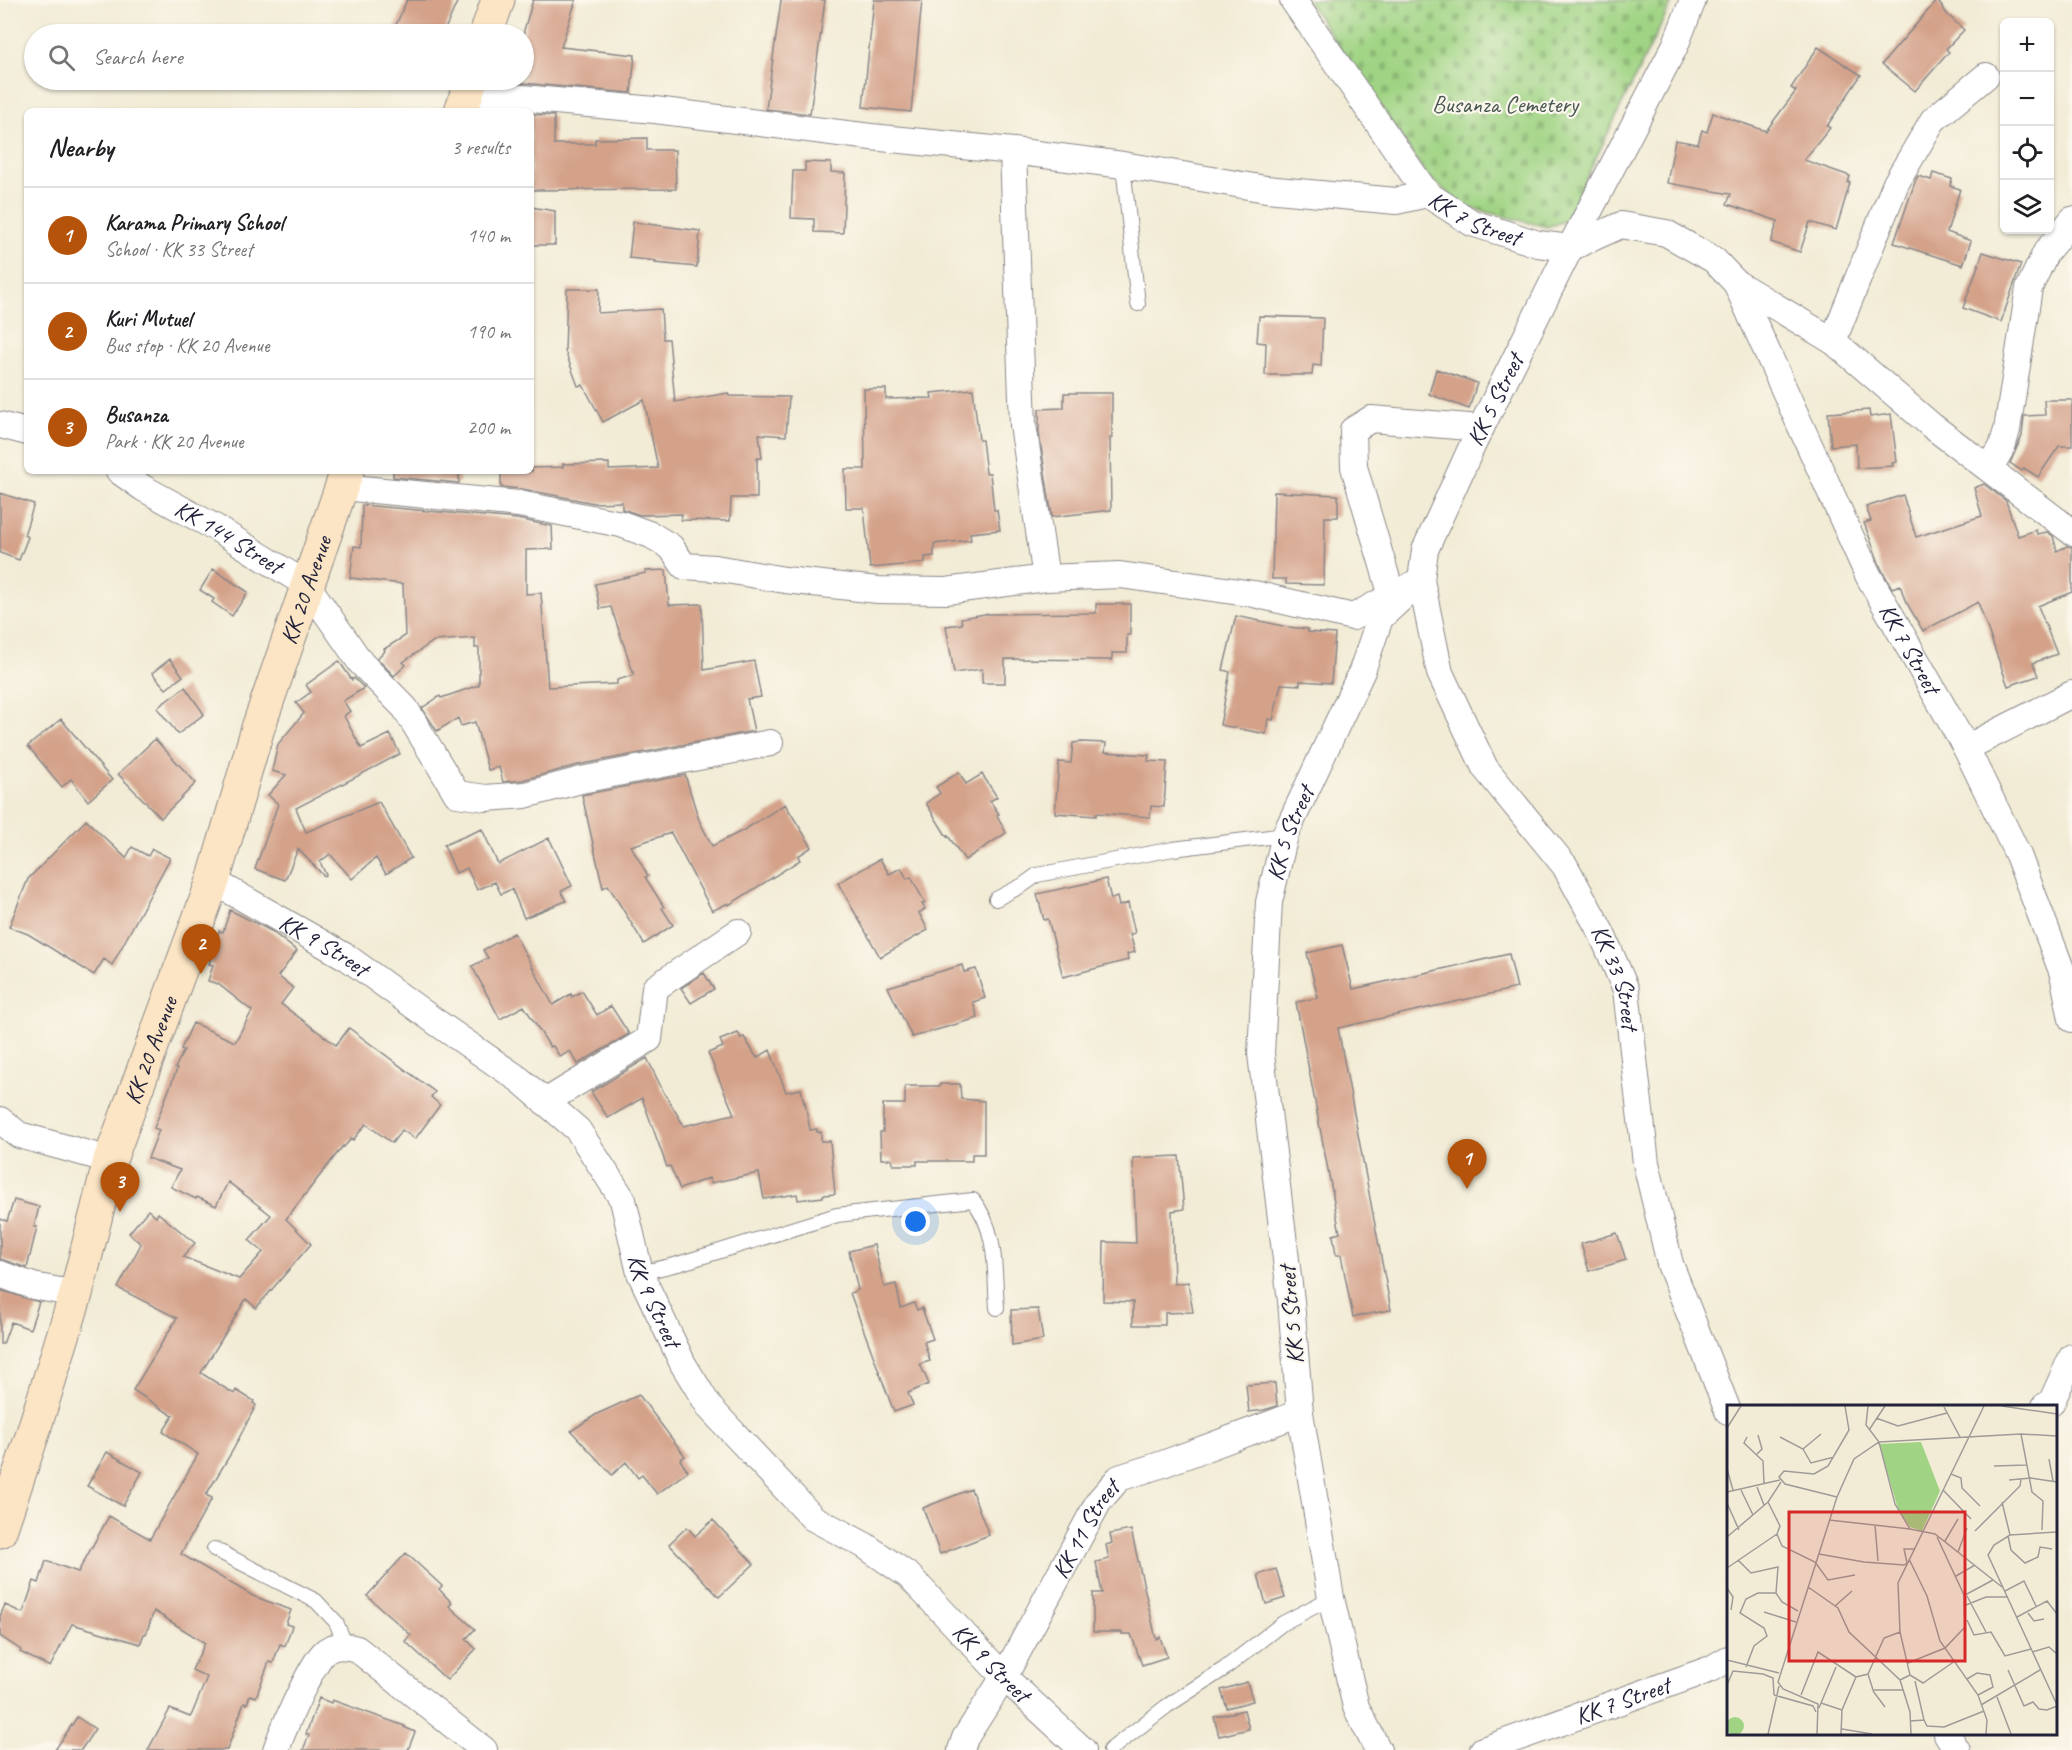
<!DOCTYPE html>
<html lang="en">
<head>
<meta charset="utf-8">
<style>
	body { margin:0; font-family:Caveat,sans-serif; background:#f6f6f6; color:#202124 }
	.controls { position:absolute; right:18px; top:18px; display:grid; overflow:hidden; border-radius:9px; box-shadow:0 2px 4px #0004 }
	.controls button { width:54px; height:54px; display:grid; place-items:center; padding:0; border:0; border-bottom:2px solid #e0e0e0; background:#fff; color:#202124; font:30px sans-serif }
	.you { position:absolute; left:916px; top:1222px; width:21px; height:21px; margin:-15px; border:4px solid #fff; border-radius:50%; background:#1a73e8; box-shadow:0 0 0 9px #1a73e833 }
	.badge { display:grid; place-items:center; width:39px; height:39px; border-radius:50%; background:#b45309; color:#fff; font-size:20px; font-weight:700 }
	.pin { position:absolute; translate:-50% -50px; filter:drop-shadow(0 2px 3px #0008) }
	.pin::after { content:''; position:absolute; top:32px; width:21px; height:18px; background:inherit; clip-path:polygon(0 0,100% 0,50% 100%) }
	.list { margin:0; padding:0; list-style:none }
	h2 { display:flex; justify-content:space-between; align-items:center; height:78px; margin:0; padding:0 24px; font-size:26px }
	h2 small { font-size:20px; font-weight:400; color:#757577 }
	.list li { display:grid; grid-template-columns:39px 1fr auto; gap:18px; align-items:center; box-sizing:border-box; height:96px; padding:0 24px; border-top:2px solid #e0e0e0 }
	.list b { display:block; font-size:22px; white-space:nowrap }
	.list p { margin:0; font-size:20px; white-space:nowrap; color:#757577 }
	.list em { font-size:20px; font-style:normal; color:#757577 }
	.icon { flex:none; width:33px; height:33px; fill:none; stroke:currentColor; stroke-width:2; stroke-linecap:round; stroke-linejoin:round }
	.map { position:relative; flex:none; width:2072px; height:1750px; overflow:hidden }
	.search { position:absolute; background:#fff; box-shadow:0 2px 4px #0004; left:24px; top:24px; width:510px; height:66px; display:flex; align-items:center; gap:15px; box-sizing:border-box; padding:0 21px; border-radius:33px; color:#757577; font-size:22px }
	.panel { position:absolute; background:#fff; box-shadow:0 2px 4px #0004; left:24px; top:108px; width:510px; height:366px; border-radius:9px }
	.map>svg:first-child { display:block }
	.cemetery { fill:url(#cemetery-stones); stroke:#617b60; stroke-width:1.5 }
	.building { fill:#d4a189 }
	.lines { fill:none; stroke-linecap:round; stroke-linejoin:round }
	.lane-casing { stroke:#8a8788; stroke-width:16 }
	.street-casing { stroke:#8a8788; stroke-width:28 }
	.secondary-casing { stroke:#8a8788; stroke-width:35 }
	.lane { stroke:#fff; stroke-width:14 }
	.street { stroke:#fff; stroke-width:26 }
	.secondary { stroke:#fce5c4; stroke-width:33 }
	.labels { text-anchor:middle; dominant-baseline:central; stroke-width:4.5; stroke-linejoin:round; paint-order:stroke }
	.park-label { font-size:24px; fill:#485751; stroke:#fbf7ec }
	.street-label { font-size:24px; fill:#22223b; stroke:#fbf7ec }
	.inset-road { fill:none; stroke:#9f9b98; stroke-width:1.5 }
	.view { fill:#d62828; fill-opacity:0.15; stroke:#d62828; stroke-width:3 }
	.inset-edge { fill:none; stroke:#22223b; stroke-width:3 }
</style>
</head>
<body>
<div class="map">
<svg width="2072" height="1750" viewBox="0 0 2072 1750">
	<defs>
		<pattern id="cemetery-stones" width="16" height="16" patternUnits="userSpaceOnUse" patternTransform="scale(1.5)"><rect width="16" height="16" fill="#a0d484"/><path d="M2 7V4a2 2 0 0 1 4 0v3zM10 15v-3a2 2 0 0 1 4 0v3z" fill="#8ab673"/></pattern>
	</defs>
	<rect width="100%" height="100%" fill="#fbf7ec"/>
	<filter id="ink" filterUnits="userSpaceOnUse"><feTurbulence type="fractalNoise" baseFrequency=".0167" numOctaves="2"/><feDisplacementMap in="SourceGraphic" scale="12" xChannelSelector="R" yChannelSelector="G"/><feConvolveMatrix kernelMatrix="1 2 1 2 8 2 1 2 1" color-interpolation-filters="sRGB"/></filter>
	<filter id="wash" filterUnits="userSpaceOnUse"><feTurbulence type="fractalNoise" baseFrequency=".008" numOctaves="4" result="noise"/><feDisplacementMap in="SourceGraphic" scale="24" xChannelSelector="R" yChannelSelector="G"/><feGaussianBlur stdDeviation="1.35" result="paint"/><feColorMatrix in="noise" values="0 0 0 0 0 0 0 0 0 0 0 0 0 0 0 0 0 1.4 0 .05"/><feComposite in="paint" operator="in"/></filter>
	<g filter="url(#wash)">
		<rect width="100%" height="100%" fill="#f2ecd6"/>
		<path class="cemetery" d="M1307,0H1673L1565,221L1547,227L1463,206L1427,175Z"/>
		<g id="blocks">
			<path class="building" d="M407,0H458L443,34H392Z
				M533,0H576L561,47L635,55L631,93L491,80H524V30Z
				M781,0H825L810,114L766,109Z
				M874,0H922L911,112L863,107Z
				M1937,0L1948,15L1964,30L1946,49L1949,52L1915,91L1882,64Z
				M1818,47L1861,75L1827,126L1830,128L1804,160L1850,176L1848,183H1850L1836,230L1810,222L1800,252L1771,242L1778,221L1727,204L1731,194L1667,183L1675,140L1698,144L1702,130L1707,132L1713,113L1766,131L1796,91L1791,88Z
				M531,114L554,116V144H595V139L647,138V150H675L676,189L531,190Z
				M805,162L831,163V172L845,173L843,233L814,232V219L791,218L793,171H805Z
				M1933,173L1952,179L1950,186L1960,189L1947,232L1971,241L1963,265L1894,243L1916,179L1918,176L1931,180Z
				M531,207L555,211V245H531Z
				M633,222L700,231L697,267L655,263L656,261L629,258Z
				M1983,252L2021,264L2001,322L1963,308Z
				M567,289H599L598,313L661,309L663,339H669L675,402L728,393L729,396L789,397L786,436L759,434L762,458H757V498H731L730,521L681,520L682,514L640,515L622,509V502L594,503L522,489L501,487V471H532V468L563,467V464L609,463V470L658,468L644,400L603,422L583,385L578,386L565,351Z
				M1259,316L1323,318L1321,366L1313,365L1312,375H1265L1266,343L1257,342Z
				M1436,369L1477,383L1469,409L1429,394Z
				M864,389H886V399L932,398L931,393L973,389L979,440H982L986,473H990L994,510H997L1000,530L970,533L971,540L934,544V556L925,557V563L870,568L864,508H846L845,469H865Z
				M1064,393H1112V438H1110L1111,510L1052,517L1039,433V409L1064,408Z
				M2044,400H2072V446H2059L2038,477L2024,468L2022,471L2010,463L2022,436L2024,416L2045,415Z
				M1869,410L1870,417L1891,414L1897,462L1892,463L1893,466L1857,468L1856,444L1831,446L1828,413Z
				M393,471H459V483L393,477Z
				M1984,484L2006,501L2018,536L2036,530L2037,534L2047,532L2053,536L2057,551L2067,546L2072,547V592L2038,606L2057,654L2033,663L2038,676L2008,686L1978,602L1923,631L1905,600L1900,585L1892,588L1881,568L1864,523L1871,521L1866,507L1903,495L1916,537L1982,516L1974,488Z
				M1274,492L1338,495V517H1325L1324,585L1286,584V579H1272Z
				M0,493L34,504L24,535L28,537L19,560L0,553Z
				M362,505L517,519L552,526L553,549L526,550V594L541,593L548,687L617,684V680L634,675L611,607L600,609L595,584L646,573L645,571L666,570L669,605L702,604L704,670L754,661L761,697L747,699L754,731L578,765L522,780L503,782L499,767L488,770L475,722L461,726L458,718L437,731L422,708L440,696L441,698L479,685V648H475V638L434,641L403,662L406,665L394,676L377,658L385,651L384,649L405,636L403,584L350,578L354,546L361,547Z
				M213,569L248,592L232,616L212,602L214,599L200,590Z
				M1096,604H1130V635H1127V653H1112V660L1005,659V683H982V669L954,673L946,626L962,624L961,618L985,614L1096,613Z
				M1236,616L1288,627L1308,629V632L1335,634L1331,683L1300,681V685L1281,684L1273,720L1268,719L1266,734L1220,725L1230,672L1223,670Z
				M170,659L183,676L166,689L152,673Z
				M339,661L352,680L354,678L364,688L343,701L350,711L344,716L361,748L390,734L400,754L296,808L306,832L379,802L411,858L386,874L376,858L352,879L330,854L320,862L326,875L324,876L298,849L285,880L255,869L278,804L268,795L286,775L272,771L278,744L304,713L296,703L311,692L306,685Z
				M185,687L204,714L178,734L157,708Z
				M61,719L112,780L88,801L71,779L62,787L28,746Z
				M155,739L196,783L161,818L118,774Z
				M1081,742L1106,743L1105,752L1149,755L1148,761L1167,762L1164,807L1151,806L1150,817L1096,813V816L1055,813L1059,762L1071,763L1073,743Z
				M959,772L966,784L982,774L997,797L990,801L999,814L997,815L1006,833L965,860L948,836L947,837L926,803L940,793L936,787Z
				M685,775L699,820L712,846L744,830L785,804L812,847L798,856L800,860L729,905L728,903L712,911L671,833L631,846L648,876L645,877L664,907L662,908L673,925L644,944L608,885L603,888L582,795Z
				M86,820L126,858L132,847L148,856L152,849L170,858L112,965L104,959L94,975L28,934L9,927L28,879Z
				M482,829L498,864L549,838L572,886L561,891L566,901L524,918L512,889L501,894L495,882L477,890L467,868L456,873L444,845Z
				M880,859L889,874L901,868L907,879L911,877L925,903L922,904L925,909L919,913L928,930L880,957L838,883Z
				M1106,879L1111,899L1117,897L1119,906L1128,903L1135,933L1130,934L1135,952L1127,954L1128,960L1063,977L1048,919L1044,920L1037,894Z
				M230,910L271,931L297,951L278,976L293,988L281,1004L336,1045L349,1028L435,1092L431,1097L440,1105L415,1139L402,1130L392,1143L366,1124L353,1140L351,1139L344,1147L343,1146L286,1219L311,1244L256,1308L246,1299L201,1373L234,1394L236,1390L254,1401L253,1403L256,1405L233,1450L206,1495L212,1498L181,1554L253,1596L291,1610L286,1624L292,1626L285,1646L280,1644L273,1663L269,1662L256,1697L250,1695L247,1704L244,1703L227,1750H148L170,1709L190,1717L192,1714L207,1677L192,1670L205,1643L154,1611L146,1634H144L140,1644L72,1624L50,1667L20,1652L21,1650L0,1636V1616L5,1605L23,1613L34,1581L39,1583L46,1561L78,1572L109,1516L150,1539L198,1454L163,1432L173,1416L133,1390L177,1318L118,1288L141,1244L129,1233L148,1210L156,1217L158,1213L195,1243L183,1257L239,1279L263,1252L249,1240L271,1215L228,1182L216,1206L197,1197L196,1199L171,1187L180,1170L148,1158L159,1130L154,1128L177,1069L175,1068L184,1050L181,1049L193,1023L235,1042L252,1011L218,984L208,981L213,965L209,964L219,931L223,932Z
				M514,933L553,1005L571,994L572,997L582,991L597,1015L611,1006L629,1034L578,1064L570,1051L560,1057L553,1046L550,1047L524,1006L500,1019L472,966L488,958L483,950Z
				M1342,945L1353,989L1509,954L1517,988L1338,1028L1391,1310L1353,1317L1341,1255H1336L1333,1235L1340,1233L1296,1002L1318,998L1307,953Z
				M962,965L964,972L976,969L985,998L973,1002L978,1018L912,1037L888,987Z
				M704,973L714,989L691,1003L681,988Z
				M738,1033L741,1038L744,1037L757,1058L770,1050L786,1092L801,1089L804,1103L805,1102L810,1130L817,1129V1132H821V1141H830L835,1194L823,1195V1197L798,1200L797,1194L764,1199L759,1173L711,1183L709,1178L680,1189L670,1166L667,1167L642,1098L608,1118L591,1092L647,1058L663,1091L684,1126L734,1114L708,1053L723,1047L720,1040Z
				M940,1084H960L961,1099L984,1101V1154H972V1161H917V1165H893L892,1159H881L880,1132H883V1104H905V1086H940Z
				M1179,1156L1184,1209L1172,1211L1174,1284L1188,1282L1193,1312L1165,1313V1325H1133V1302L1103,1301L1104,1242L1136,1243L1133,1158Z
				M14,1200L39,1207L34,1227H37L27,1268L0,1259V1219L7,1221Z
				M1617,1233L1626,1260L1589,1271L1581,1244Z
				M874,1245L884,1287L896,1284L901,1308L914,1303L917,1310L922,1308L933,1339L924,1342L930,1361L920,1364L929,1384L908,1393L913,1405L894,1412L850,1293L858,1290L849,1251Z
				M0,1290L39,1302L30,1329L11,1322L3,1344H0Z
				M1038,1309L1043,1340L1012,1345L1011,1310Z
				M1275,1383L1277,1406L1264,1410L1249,1412L1246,1385Z
				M639,1395L685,1456L680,1460L688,1471L657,1494L642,1475L638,1478L626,1462L612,1475L571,1431L597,1414Z
				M107,1452L142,1472L123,1506L87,1486Z
				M971,1489L989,1535L940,1554L923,1508Z
				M713,1520L754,1564L719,1597L669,1544L687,1527L695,1536Z
				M1131,1530L1156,1639L1160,1637L1167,1657L1142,1665L1131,1634H1122V1632H1093V1593H1102L1096,1562L1109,1559L1106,1545L1112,1543L1110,1534Z
				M406,1553L442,1586L439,1589L452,1603L449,1606L475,1629L466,1639L476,1649L447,1680L405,1641L411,1635L367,1596Z
				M1276,1569L1285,1598L1266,1604L1258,1575Z
				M1247,1682L1253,1701L1227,1708L1221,1690Z
				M319,1698L331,1703L332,1700L405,1726L404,1727L415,1732L408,1750H303L309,1735L306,1734Z
				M1244,1710L1249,1729L1219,1736L1214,1717Z
				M77,1717L95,1729L81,1750H55Z"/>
		</g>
	</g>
	<g filter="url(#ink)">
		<use href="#blocks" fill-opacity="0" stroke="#8a8788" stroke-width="1.5"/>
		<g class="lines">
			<g class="lane-casing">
				<path id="lane" d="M1123,165L1138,304
					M996,899L1023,885L1037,875L1173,849L1285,835
					M640,1273L678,1264L837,1215L973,1200C998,1232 994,1269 997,1308
					M214,1549L316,1601L336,1622L346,1646
					M1110,1750L1167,1706L1224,1669L1283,1623L1331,1598"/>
			</g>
			<g class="street-casing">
				<g id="street">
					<path id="s1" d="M1293,0L1427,194L1472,223L1538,244L1570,248L1621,225L1666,233L1714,260L1736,283L1833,341L1932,426L2072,532"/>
					<path d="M467,93L655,110L871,137L1013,151L1123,165L1266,189L1396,201L1427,194"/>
					<path d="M1013,151L1023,425L1046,578"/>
					<path id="s2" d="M1736,283L1868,575L1966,748L2018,855L2063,974L2072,1019"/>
					<path d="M1833,341L1896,183L1933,120L1986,76"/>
					<path d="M0,425L27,432"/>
					<path d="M1990,468L2002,447L2007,430L2029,288L2046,252L2072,220"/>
					<path id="s3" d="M119,471L143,488L216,528L307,585L361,663L405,708L457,794L486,798L525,795L581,780L770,743"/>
					<path id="s4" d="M342,487L519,504L621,524L651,535L671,547L684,566L715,568L785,580L878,590L946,591L1046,578L1120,575L1254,594L1353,617L1421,580L1440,673L1485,768L1565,866L1602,934L1626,990L1646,1163L1670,1264L1728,1411"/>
					<path d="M1392,596L1354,467L1353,430L1371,419L1481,428"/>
					<path d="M1966,748L2072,694"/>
					<path id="s5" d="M213,881L348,958L436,1022L520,1080L578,1130L623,1200L640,1273L683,1364L710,1408L813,1518L864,1545L909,1576L1004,1677L1083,1750"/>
					<path d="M545,1102L649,1039L655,988L738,932"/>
					<path d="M0,1120L19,1135L110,1160"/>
					<path d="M0,1274L33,1286L76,1294"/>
					<path d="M2045,1406L2051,1403L2072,1357"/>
					<path d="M1947,1734L1957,1750"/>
					<path d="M276,1750C282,1732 313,1659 326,1651C336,1644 346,1646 357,1649L484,1750"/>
					<path id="s6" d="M961,1750L965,1738L1004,1677L1099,1501L1119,1478L1160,1465L1300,1413"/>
					<path id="s7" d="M1378,1750L1356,1707L1331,1598L1300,1413L1291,1301L1261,1054L1269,902L1285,835L1362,671L1380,618L1421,580L1425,550L1473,444L1570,248L1675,46L1693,0"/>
					<path id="s8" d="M1483,1750L1711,1669L1728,1659"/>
				</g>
			</g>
			<g class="secondary-casing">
				<g id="secondary">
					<path d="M486,34L498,0"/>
					<path d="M461,111L471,80"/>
					<path id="s9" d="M0,1531L32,1436L76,1294L110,1160L213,881L258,728L347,471"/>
				</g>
			</g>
			<use href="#lane" class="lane"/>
			<use href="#street" class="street"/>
			<use href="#secondary" class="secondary"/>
		</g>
	</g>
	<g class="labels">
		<g class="park-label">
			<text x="1505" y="104">Busanza Cemetery</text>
		</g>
		<g class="street-label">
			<text stroke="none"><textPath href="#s1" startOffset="290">KK 7 Street</textPath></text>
			<text stroke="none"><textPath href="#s7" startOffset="1419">KK 5 Street</textPath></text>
			<text stroke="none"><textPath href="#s3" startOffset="128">KK 144 Street</textPath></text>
			<text stroke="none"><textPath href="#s9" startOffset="990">KK 20 Avenue</textPath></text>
			<text stroke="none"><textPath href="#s2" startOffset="405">KK 7 Street</textPath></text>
			<text stroke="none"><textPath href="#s7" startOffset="933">KK 5 Street</textPath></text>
			<text stroke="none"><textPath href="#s5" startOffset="128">KK 9 Street</textPath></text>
			<text stroke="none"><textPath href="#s4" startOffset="1563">KK 33 Street</textPath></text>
			<text stroke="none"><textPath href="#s9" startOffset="504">KK 20 Avenue</textPath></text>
			<text stroke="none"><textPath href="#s5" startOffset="632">KK 9 Street</textPath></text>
			<text transform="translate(1291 1315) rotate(-95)">KK 5 Street</text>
			<text stroke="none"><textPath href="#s6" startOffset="254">KK 11 Street</textPath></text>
			<text stroke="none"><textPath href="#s5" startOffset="1136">KK 9 Street</textPath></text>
			<text stroke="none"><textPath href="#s8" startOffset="148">KK 7 Street</textPath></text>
		</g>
	</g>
	<g transform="translate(1727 1405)">
		<rect width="330" height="330" fill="#f2ecd6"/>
		<path d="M-1 321a9 9 0 1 1 18 0a9 9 0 1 1-18 0Z" fill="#a0d484"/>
		<path d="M194,37L213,86L195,126L183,122L171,104L152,39Z" fill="#a0d484"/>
		<path class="inset-road" d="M141,1L139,20L152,37L168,99L183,124L208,129L275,182M275,1L330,9M217,2L233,32M149,13L171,21L220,8M0,23L14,1M142,25L158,1M294,29L305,87L316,96L315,125M20,32L17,38L36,56L37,78M53,32L76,44L84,58L107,52M76,44L94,29M30,49L35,44L31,30M322,54L326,76M267,61L299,60M0,64L6,85M224,69L234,73L235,83L253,101M282,75L304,73L330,77M30,82L37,100M14,85L26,110M216,85L244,114M0,87L53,75M110,92L58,79L52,72L57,66L87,69L101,61L122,25L118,1M41,97L53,121L50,129M275,97L283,130M0,98L12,125M102,115L183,124M148,120L151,156M248,126L293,81L294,74M330,127L283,130L267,140L261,150L330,300M50,129L55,141L88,157L101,175L128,170M281,131L284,145L298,158L311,152L313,142L325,144M0,132L41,97L54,77M218,136L231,114M231,147L240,123M92,149L137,157L177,160L183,156L200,191L213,236L251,290L260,315L259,329M11,155L24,168L51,162L49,188M180,158L177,144H188M0,163L50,129M229,171L248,160M81,182L111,203L122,227L173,275L183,307L184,329M0,183L6,192L4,205M278,186L297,176L309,201M238,190L266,175M240,191L259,227M239,200L259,192H281M108,201L125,186M37,207L69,217M301,208L307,216L317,214M290,212L320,196L330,209M240,215L247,230L264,227L278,251L304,244M305,247L322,242L330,249M0,255L52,268M181,258L218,243L238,222L237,190L210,132M19,262L27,241L40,231L37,223L13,208L19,194L31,188H49L55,197L71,206M281,265L297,301L306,297L312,304L320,305L330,301M141,269L146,285H176M183,270L196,278L228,256M129,272L141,269L157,233L173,227M240,274L250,268L263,270L266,282L251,290M173,275L183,270L173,227L171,178L257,1M0,280L6,266L36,269L46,273L47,290M146,286L158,302M47,290L86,301L89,307M74,290L91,247L129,272M270,292L284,329M94,298L115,305M254,300L313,265M92,303L109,262M197,315L200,321L217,322L257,306M183,316L197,315L188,276M115,324L145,329M41,329L52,281M90,329L91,299L56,284L51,277L110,92L127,54L152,37L294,29L330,31M114,329L115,305L129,272"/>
		<path class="view" d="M62,107H238V256H62Z"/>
		<rect width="330" height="330" class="inset-edge"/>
	</g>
</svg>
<div class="controls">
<button>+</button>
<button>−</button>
<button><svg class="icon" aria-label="locate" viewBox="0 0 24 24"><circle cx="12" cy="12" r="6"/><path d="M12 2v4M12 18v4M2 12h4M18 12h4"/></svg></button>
<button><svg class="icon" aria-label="layers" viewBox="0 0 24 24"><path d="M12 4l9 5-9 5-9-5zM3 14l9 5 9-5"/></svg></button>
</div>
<div class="you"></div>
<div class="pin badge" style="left:1467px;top:1189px">1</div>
<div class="pin badge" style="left:201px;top:974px">2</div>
<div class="pin badge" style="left:120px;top:1212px">3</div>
<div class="search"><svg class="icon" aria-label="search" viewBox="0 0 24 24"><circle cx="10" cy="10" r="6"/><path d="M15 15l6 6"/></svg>Search here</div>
<section class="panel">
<h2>Nearby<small>3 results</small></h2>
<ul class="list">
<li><span class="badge">1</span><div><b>Karama Primary School</b><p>School · KK 33 Street</p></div><em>140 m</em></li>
<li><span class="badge">2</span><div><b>Kuri Mutuel</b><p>Bus stop · KK 20 Avenue</p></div><em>190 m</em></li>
<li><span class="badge">3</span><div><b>Busanza</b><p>Park · KK 20 Avenue</p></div><em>200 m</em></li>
</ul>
</section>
</div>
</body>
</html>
